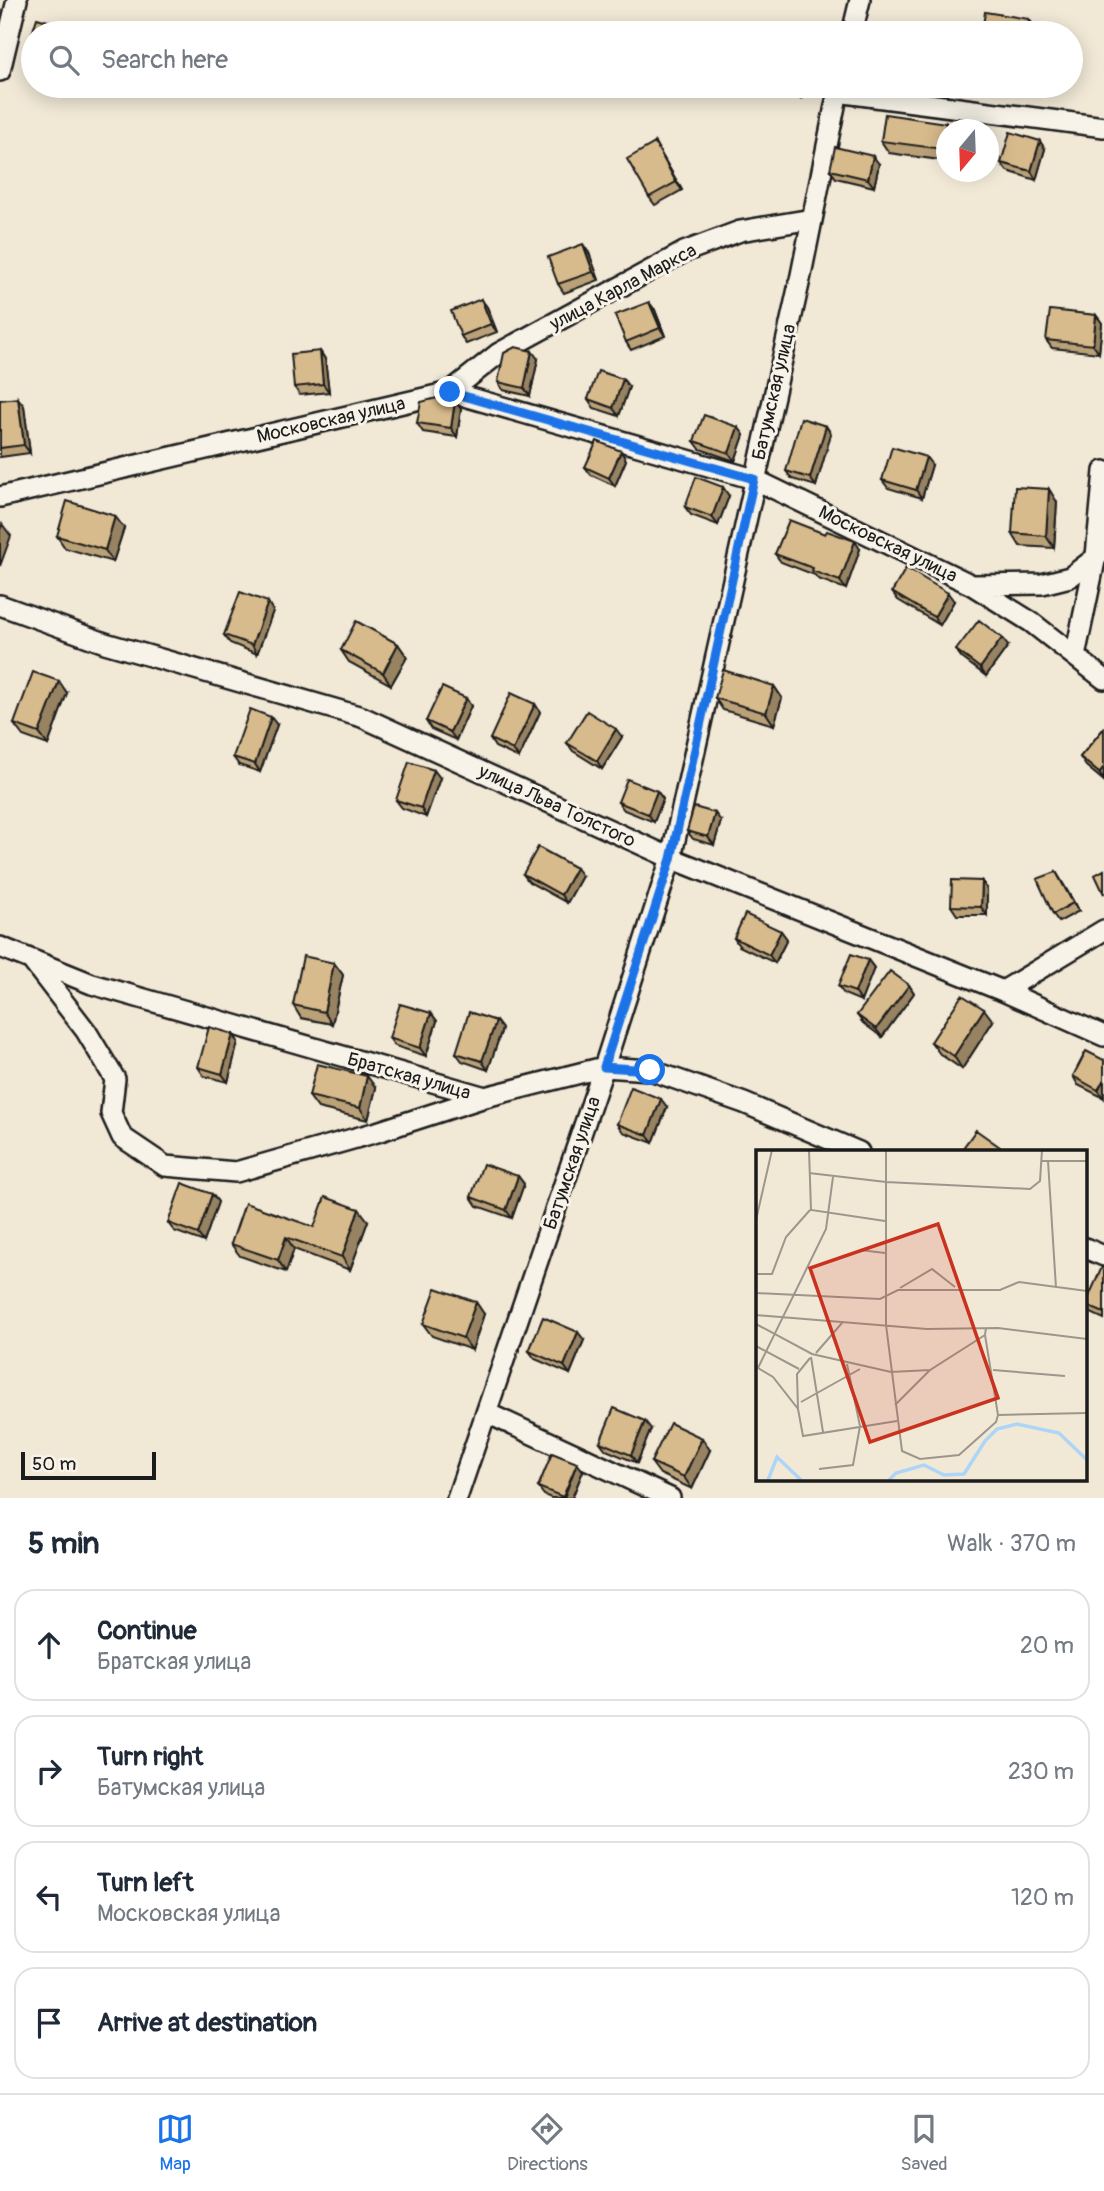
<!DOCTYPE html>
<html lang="en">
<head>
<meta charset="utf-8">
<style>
	body { margin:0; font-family:Pangolin,sans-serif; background:#f2f2f3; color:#1f2937 }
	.compass { position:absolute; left:936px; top:119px; width:63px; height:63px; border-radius:50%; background:#fff; box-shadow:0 4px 18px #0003; rotate:199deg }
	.scale { position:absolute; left:21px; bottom:18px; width:135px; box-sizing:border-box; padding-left:7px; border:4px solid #1c1c1c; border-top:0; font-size:19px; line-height:24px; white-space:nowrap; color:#1c1c1c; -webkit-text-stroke:5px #f7f3e8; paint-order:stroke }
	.stop { position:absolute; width:21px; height:21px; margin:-16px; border:5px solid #1a73e8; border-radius:50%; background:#fff }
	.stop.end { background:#1a73e8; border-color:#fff; box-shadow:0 2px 7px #0008 }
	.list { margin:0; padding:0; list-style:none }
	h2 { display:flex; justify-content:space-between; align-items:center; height:91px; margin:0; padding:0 28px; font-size:30px }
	h2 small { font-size:23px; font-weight:400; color:#747a83 }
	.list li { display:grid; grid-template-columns:46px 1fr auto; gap:21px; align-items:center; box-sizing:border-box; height:112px; margin:0 14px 14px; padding:0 14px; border:2px solid #e0e1e3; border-radius:21px }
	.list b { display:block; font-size:26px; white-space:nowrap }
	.list p { margin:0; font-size:23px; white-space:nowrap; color:#747a83 }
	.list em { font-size:23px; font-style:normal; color:#747a83 }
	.icon { flex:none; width:38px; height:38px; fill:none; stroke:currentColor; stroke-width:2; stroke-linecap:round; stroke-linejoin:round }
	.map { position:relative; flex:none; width:1104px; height:1498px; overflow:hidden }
	.search { position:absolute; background:#fff; box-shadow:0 4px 18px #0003; left:21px; right:21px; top:21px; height:77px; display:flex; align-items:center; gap:18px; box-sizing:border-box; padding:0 24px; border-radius:38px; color:#747a83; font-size:26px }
	.sheet { height:595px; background:#fff }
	nav { display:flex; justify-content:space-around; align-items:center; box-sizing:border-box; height:98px; border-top:2px solid #e0e1e3; background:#fff; font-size:19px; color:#747a83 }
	nav a { display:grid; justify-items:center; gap:4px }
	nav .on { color:#1a73e8 }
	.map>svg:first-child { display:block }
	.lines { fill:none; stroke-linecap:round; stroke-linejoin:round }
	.minor-casing { stroke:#1c1c1c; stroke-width:24 }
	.minor { stroke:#f7f3e8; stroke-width:19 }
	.wall { fill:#baa178; stroke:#1c1c1c; stroke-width:2 }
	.shaded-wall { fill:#978362; stroke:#1c1c1c; stroke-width:2 }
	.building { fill:#d8bb8c; stroke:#1c1c1c; stroke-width:2 }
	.route { stroke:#1a73e8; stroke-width:9 }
	.labels { text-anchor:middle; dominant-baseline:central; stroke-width:6; stroke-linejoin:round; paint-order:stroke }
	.street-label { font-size:19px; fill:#1c1c1c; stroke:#f7f3e8 }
	.inset-river { fill:none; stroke:#add5f8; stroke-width:3.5 }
	.inset-road { fill:none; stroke:#9c968c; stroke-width:2 }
	.view { fill:#c8321e; fill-opacity:0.15; stroke:#c8321e; stroke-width:3.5 }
	.inset-edge { fill:none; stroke:#1c1c1c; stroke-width:3.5 }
</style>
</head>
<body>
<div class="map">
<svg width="1104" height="1498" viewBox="0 0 1104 1498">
	<rect width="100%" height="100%" fill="#f1e8d6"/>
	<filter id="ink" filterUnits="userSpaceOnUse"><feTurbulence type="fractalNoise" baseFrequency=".0143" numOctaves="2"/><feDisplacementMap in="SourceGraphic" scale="14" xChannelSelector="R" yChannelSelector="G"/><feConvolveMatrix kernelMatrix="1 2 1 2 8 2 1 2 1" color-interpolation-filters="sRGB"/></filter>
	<g filter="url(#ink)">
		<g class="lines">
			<g class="minor-casing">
				<path id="minor" d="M852,33L860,0
					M0,71L17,0
					M837,92L1104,127
					M450,392L499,353L684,252L740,231L812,219
					M0,497L450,392L754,479L972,585L1031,622L1104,679
					M973,585L1042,584L1070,577L1099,555
					M0,605L105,643L362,717L671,858L1003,991L1104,1036
					M1075,656L1096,556L1104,471
					M0,947L92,984L485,1097L604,1067L650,1070L744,1103L859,1152
					M33,962L86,1031L115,1079L111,1113L122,1137L165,1166L236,1172L377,1132L485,1097
					M1003,991L1104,930
					M1085,1248L1104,1256
					M487,1413L670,1498
					M457,1498L604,1067L671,858L801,275L839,86"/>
			</g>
			<use href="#minor" class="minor"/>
		</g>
		<path class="wall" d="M33,33V67L25,56Z
			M758,86H805L801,98Z
			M946,123L950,130H947V161L889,153L881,141Z
			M655,143L682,190L655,205L649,197Z
			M1045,149L1036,180L1007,171L1001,163Z
			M879,164L874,187L836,178L830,170Z
			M589,253L599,280L564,293L558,284Z
			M481,299L487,307L497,332L466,344L461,336Z
			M655,310L665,336L631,350L626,342Z
			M1096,315L1102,323L1099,353L1052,348L1046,340Z
			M320,351L325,359L329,392L300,395L294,387Z
			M538,359L530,396L503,390L498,382Z
			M629,387L619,416L594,408L588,399Z
			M0,400L24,406L30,453L0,457Z
			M455,401L461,409L457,437L423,432L417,423Z
			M826,426L831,434L816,486L792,479L786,471Z
			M738,427L744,435L735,461L700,449L694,441Z
			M621,451L626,460L615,486L591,475L585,467Z
			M932,465L922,498L888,488L882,480Z
			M729,496L718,525L691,515L685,507Z
			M1057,502L1054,548L1020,546L1012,533Z
			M124,528L113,562L65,548L57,536Z
			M860,549L846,589L818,579L815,575L781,562L775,554Z
			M892,592L954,601L940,625L898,600Z
			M273,611L257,654L230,643L224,635Z
			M398,644L407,657L391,685L349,662L341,650Z
			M1008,646L986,676L962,658L956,650Z
			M774,686L782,698L774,725L723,710L715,698Z
			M67,693L48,745L23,736L14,724Z
			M535,704L540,712L519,758L495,747L490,739Z
			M471,706L456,740L431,729L426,721Z
			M277,725L260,772L239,765L233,757Z
			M1104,728V781L1086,766L1080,757Z
			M622,737L602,769L573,751L567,743Z
			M440,778L426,817L402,808L396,800Z
			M657,791L663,799L654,822L624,810L618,802Z
			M721,821L714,845L693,839L687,831Z
			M1056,872L1079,911L1059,922L1053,914Z
			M523,874L582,876L567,903L529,882Z
			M982,881L987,889V915H957L951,906Z
			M781,931L787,939L775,963L739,946L734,938Z
			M868,960L874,968L861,1001L844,994L838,986Z
			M334,963L343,975L332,1024L301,1018L293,1005Z
			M909,985L914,993L882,1037L863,1023L857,1015Z
			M431,1013L437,1021L426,1056L395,1046L389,1038Z
			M496,1021L502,1029L488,1070L462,1061L456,1053Z
			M993,1021L962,1069L940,1054L931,1042Z
			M233,1034L238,1042L228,1082L204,1076L198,1067Z
			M1104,1060V1098L1078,1085L1073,1076Z
			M376,1088L368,1120L318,1108L309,1096Z
			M667,1107L653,1143L623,1132L617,1124Z
			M518,1176L524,1184L512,1218L477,1206L471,1197Z
			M212,1194L218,1202L204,1242L174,1231L168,1223Z
			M368,1221L350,1270L294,1249L286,1272L240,1256L231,1244Z
			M1104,1268V1319L1091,1313L1085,1305Z
			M484,1314L472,1350L432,1336L423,1324Z
			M584,1340L570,1374L535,1359L529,1351Z
			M651,1429L637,1463L606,1450L600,1442Z
			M710,1450L692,1489L660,1474L651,1462Z
			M583,1471L572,1498H551L544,1495L538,1487Z"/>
		<path class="shaded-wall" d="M1029,19L1038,31V33H1027Z
			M793,86H805L801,98Z
			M946,123L950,130H947V156L942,149Z
			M1040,141L1045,149L1036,180L1031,171Z
			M655,143L660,152L682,190L676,182Z
			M873,156L879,164L874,187L868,179Z
			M583,244L589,253L599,280L593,272Z
			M481,299L487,307L497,332L491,324Z
			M649,302L655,310L665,336L660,328Z
			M1096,315L1102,323L1099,353L1093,345Z
			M320,351L325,359L329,392L323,384Z
			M532,351L538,359L530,396L524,388Z
			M623,379L629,387L619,416L613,408Z
			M18,398L24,406L30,453L24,445Z
			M455,401L461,409L457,437L451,428Z
			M826,426L831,434L816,486L810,478Z
			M738,427L744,435L735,461L729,453Z
			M621,451L626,460L615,486L609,478Z
			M926,457L932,465L922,498L916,490Z
			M723,487L729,496L718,525L712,517Z
			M1049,489L1057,502L1054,548L1046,536Z
			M115,516L124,528L113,562L105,550Z
			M2,524L11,536L0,566V530Z
			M855,541L860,549L846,589L840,581Z
			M948,593L954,601L940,625L934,617Z
			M268,602L273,611L257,654L252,645Z
			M1002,638L1008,646L986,676L980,668Z
			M398,644L407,657L391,685L383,673Z
			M59,681L67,693L48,745L39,733Z
			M774,686L782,698L774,725L766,713Z
			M466,698L471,706L456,740L450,732Z
			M535,704L540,712L519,758L513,750Z
			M271,717L277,725L260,772L255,764Z
			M616,729L622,737L602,769L597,761Z
			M1104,767V780L1099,773Z
			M434,770L440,778L426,817L421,808Z
			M657,791L663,799L654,822L648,814Z
			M715,813L721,821L714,845L708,837Z
			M576,868L582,876L567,903L561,895Z
			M1056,872L1061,880L1079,911L1073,903Z
			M982,881L987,889V915L981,907Z
			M781,931L787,939L775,963L769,955Z
			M868,960L874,968L861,1001L855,992Z
			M334,963L343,975L332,1024L324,1012Z
			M909,985L914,993L882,1037L876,1029Z
			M984,1009L993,1021L962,1069L954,1056Z
			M431,1013L437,1021L426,1056L420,1048Z
			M496,1021L502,1029L488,1070L482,1061Z
			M233,1034L238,1042L228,1082L222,1074Z
			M367,1076L376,1088L368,1120L360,1108Z
			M1104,1079V1098L1098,1090Z
			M661,1099L667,1107L653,1143L647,1135Z
			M518,1176L524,1184L512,1218L506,1210Z
			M212,1194L218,1202L204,1242L198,1234Z
			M359,1209L368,1221L350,1270L342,1257Z
			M286,1237L294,1249L286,1272L278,1260Z
			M476,1302L484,1314L472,1350L463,1338Z
			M578,1332L584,1340L570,1374L564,1366Z
			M645,1421L651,1429L637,1463L631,1455Z
			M702,1438L710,1450L692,1489L684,1477Z
			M577,1463L583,1471L572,1498H564Z"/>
		<path class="building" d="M985,12L1029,19L1027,33H982Z
			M37,18L72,28L71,33H33V58L25,56Z
			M885,114L946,123L942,149L881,141Z
			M1010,132L1040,141L1031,171L1001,163Z
			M655,143L676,182L649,197L627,159Z
			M835,147L873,156L868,179L830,170Z
			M583,244L593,272L558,284L548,257Z
			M481,299L491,324L461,336L451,311Z
			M649,302L660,328L626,342L615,315Z
			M1050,310L1096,315L1093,345L1046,340Z
			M515,347L532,351L524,388L498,382L504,353Z
			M320,351L323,384L294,387L291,354Z
			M598,371L623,379L613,408L588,399Z
			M18,398L24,445L0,448V400Z
			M437,398L455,401L451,428L417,423L421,402Z
			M704,415L738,427L729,453L694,441Z
			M801,418L826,426L810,478L786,471Z
			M597,441L621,451L609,478L585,467Z
			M892,447L926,457L916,490L882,480Z
			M696,477L723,487L712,517L685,507Z
			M1015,487L1049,489L1046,536L1012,533Z
			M67,501L115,516L105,550L57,536Z
			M789,520L825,534L827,531L855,541L840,581L812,571L813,568L775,554Z
			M906,568L948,593L934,617L892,592Z
			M240,592L268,602L252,645L224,635Z
			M979,620L1002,638L980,668L956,650Z
			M356,621L398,644L383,673L341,650Z
			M723,670L774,686L766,713L715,698Z
			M33,672L59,681L39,733L14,724Z
			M442,687L466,698L450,732L426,721Z
			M511,693L535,704L513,750L490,739Z
			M250,709L271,717L255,764L233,757Z
			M587,711L616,729L597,761L567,743Z
			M1104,728V767L1099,773L1080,757Z
			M409,762L434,770L421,808L396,800Z
			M627,779L657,791L648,814L618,802Z
			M694,807L715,813L708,837L687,831Z
			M538,847L576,868L561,895L523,874Z
			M1104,870V894L1095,875Z
			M1056,872L1073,903L1053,914L1037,879Z
			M952,880L982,881L981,907L951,906Z
			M745,914L781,931L769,955L734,938Z
			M851,954L868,960L855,992L838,986Z
			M303,956L334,963L324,1012L293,1005Z
			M890,971L909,985L876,1029L857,1015Z
			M962,995L984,1009L954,1056L931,1042Z
			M400,1004L431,1013L420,1048L389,1038Z
			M469,1012L496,1021L482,1061L456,1053Z
			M209,1027L233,1034L222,1074L198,1067Z
			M1086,1051L1104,1060V1079L1098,1090L1073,1076Z
			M317,1064L367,1076L360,1108L309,1096Z
			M631,1087L661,1099L647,1135L617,1124Z
			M976,1130L1000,1147L997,1152H960Z
			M483,1164L518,1176L506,1210L471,1197Z
			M182,1183L212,1194L198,1234L168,1223Z
			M325,1197L359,1209L342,1257L286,1237L278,1260L231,1244L245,1203L314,1227Z
			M1102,1267L1104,1268V1313L1085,1305Z
			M436,1288L476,1302L463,1338L423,1324Z
			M543,1317L578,1332L564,1366L529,1351Z
			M614,1408L645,1421L631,1455L600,1442Z
			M670,1423L702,1438L684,1477L651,1462Z
			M552,1453L577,1463L563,1497L538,1487Z"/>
	</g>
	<g class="lines" filter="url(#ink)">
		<path class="route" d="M450,392L754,479L671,859L604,1067L650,1070"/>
	</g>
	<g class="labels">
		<g class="street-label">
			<text transform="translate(623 287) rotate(-28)">улица Карла Маркса</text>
			<text transform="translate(774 392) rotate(-77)">Батумская улица</text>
			<text transform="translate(331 420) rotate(-13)">Московская улица</text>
			<text transform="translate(888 544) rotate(26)">Московская улица</text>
			<text transform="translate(557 806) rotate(25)">улица Льва Толстого</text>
			<text transform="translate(409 1076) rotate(16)">Братская улица</text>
			<text transform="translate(572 1163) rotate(-71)">Батумская улица</text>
		</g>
	</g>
	<g transform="translate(756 1150)">
		<rect width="331" height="331" fill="#f1e8d6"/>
		<path class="inset-river" d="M12,330L21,307L45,330M133,330L140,323L168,315L188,325L208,324L229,291L241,279L261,274L303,283L331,310"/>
		<path class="inset-road" d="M53,0L55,60L129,71M130,0V175L146,301L164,309L203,305L240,272L242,265M285,11H331M292,11L300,138M53,23L130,32L274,39L284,31L286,0M0,70L16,0M104,100L129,103M0,124H16L30,87L54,60M144,138L176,119L199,137M0,143L124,149L142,140H244L263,132L331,141M0,165L171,179L242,178L331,189M0,174L56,204L135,222L174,220L229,185L230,178M229,185L242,265M0,196L43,219M60,203L86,173M55,207L67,282M2,218L70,79L77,27M2,218L17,227L42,259L47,286L141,271M237,220L309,226M45,252L104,219M139,255L174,220M42,259L41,224L54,208M242,265L331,263M63,319L97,315L104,276L91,214"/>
		<path class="view" d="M182,74L242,248L114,292L54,118Z"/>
		<rect width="331" height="331" class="inset-edge"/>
	</g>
</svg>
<svg class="compass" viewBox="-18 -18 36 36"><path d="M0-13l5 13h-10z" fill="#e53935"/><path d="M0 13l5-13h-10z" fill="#747a83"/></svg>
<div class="scale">50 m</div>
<div class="stop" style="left:650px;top:1070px"></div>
<div class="stop end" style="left:450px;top:392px"></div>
<div class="search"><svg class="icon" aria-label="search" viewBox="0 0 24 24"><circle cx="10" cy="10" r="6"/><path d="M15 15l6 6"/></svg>Search here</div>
</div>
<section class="sheet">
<h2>5 min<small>Walk · 370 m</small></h2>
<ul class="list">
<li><svg class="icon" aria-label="ahead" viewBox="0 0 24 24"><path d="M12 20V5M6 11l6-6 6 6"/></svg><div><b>Continue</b><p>Братская улица</p></div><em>20 m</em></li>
<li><svg class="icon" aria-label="right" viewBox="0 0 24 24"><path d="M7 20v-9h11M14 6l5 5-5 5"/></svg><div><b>Turn right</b><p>Батумская улица</p></div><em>230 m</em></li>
<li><svg class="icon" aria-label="left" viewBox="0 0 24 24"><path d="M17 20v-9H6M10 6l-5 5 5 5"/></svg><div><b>Turn left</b><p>Московская улица</p></div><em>120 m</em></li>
<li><svg class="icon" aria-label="arrive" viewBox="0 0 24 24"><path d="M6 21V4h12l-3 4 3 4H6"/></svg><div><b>Arrive at destination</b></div></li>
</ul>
</section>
<nav>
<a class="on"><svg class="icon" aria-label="map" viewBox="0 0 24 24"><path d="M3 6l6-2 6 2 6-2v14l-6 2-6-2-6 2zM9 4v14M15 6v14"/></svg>Map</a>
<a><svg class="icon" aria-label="directions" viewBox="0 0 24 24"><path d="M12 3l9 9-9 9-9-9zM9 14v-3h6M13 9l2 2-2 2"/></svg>Directions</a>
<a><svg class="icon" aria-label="saved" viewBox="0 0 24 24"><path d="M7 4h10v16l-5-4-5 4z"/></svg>Saved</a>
</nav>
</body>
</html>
